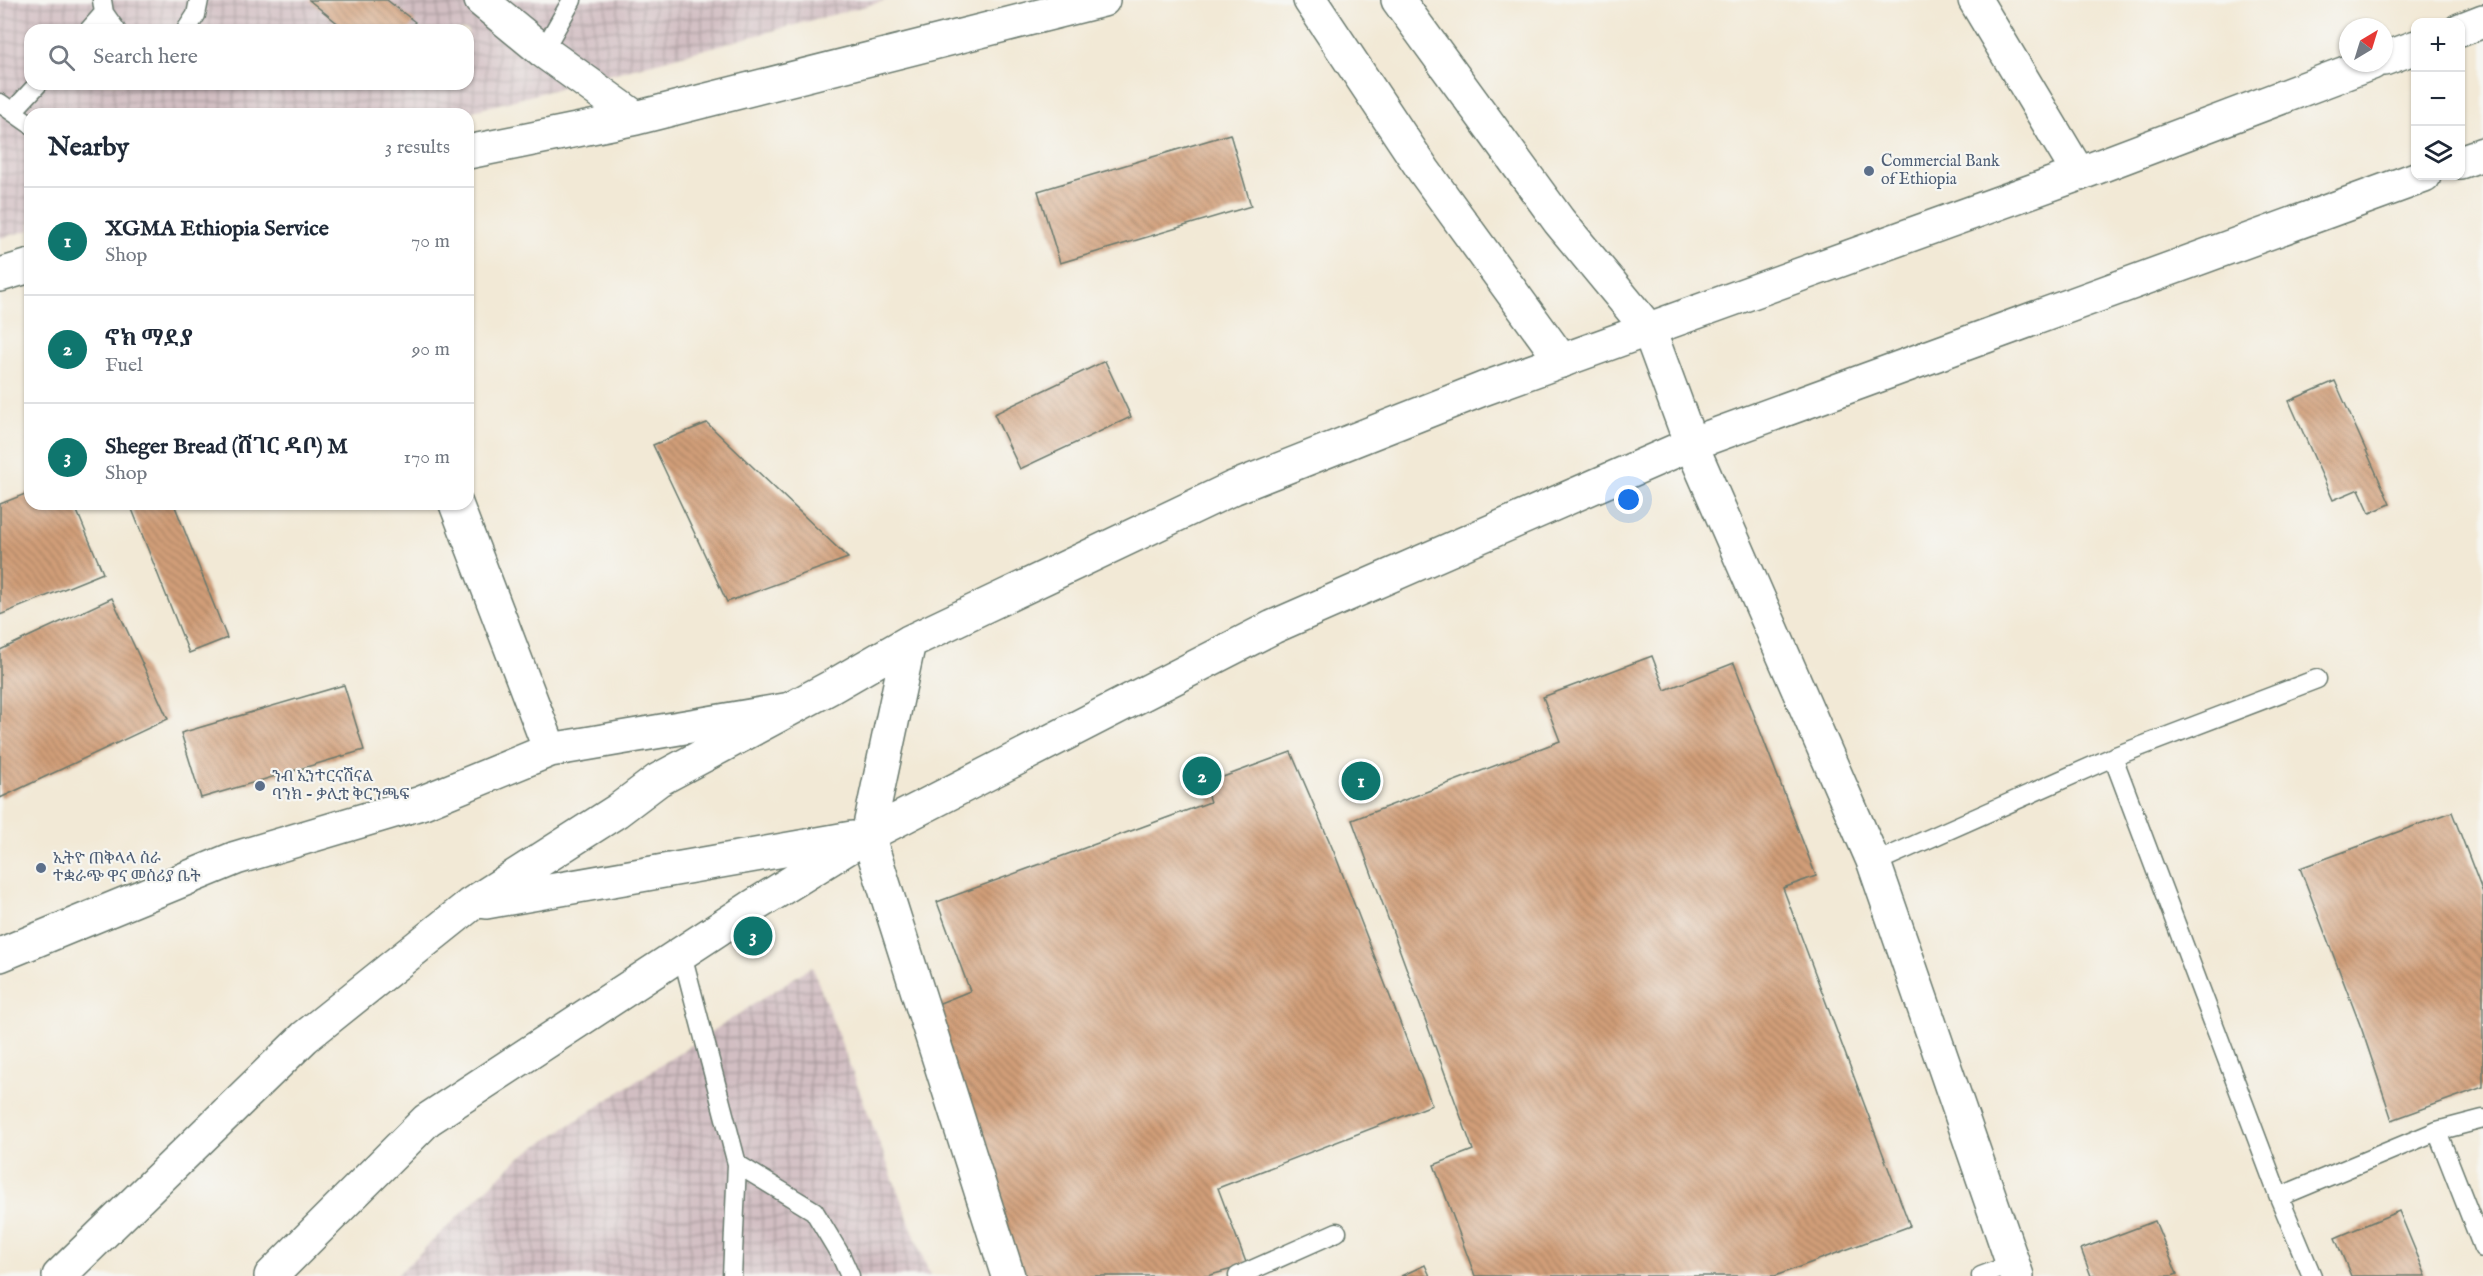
<!DOCTYPE html>
<html lang="en">
<head>
<meta charset="utf-8">
<style>
	body { margin:0; font-family:"IM FELL English","Noto Serif Ethiopic",serif; background:#f2f2f3; color:#1f2937 }
	.controls { position:absolute; right:18px; top:18px; display:grid; overflow:hidden; border-radius:12px; box-shadow:0 2px 4px #0004 }
	.controls button { width:54px; height:54px; display:grid; place-items:center; padding:0; border:0; border-bottom:2px solid #e0e1e3; background:#fff; color:#1f2937; font:30px sans-serif }
	.compass { position:absolute; left:2339px; top:18px; width:54px; height:54px; border-radius:50%; background:#fff; box-shadow:0 2px 4px #0004; rotate:38deg }
	.you { position:absolute; left:1629px; top:500px; width:21px; height:21px; margin:-15px; border:4px solid #fff; border-radius:50%; background:#1a73e8; box-shadow:0 0 0 9px #1a73e833 }
	.badge { display:grid; place-items:center; width:39px; height:39px; border-radius:50%; background:#0f766e; color:#fff; font-size:20px; font-weight:700 }
	.pin { position:absolute; translate:-50% -50%; border:3px solid #fff; box-shadow:0 2px 6px #0006 }
	.list { margin:0; padding:0; list-style:none }
	h2 { display:flex; justify-content:space-between; align-items:center; height:78px; margin:0; padding:0 24px; font-size:26px }
	h2 small { font-size:20px; font-weight:400; color:#747a83 }
	.list li { display:grid; grid-template-columns:39px 1fr auto; gap:18px; align-items:center; box-sizing:border-box; height:108px; padding:0 24px; border-top:2px solid #e0e1e3 }
	.list b { display:block; font-size:22px; white-space:nowrap }
	.list p { margin:0; font-size:20px; white-space:nowrap; color:#747a83 }
	.list em { font-size:20px; font-style:normal; color:#747a83 }
	.icon { flex:none; width:33px; height:33px; fill:none; stroke:currentColor; stroke-width:2; stroke-linecap:round; stroke-linejoin:round }
	.map { position:relative; flex:none; width:2483px; height:1276px; overflow:hidden }
	.search { position:absolute; background:#fff; box-shadow:0 2px 4px #0004; left:24px; top:24px; width:450px; height:66px; display:flex; align-items:center; gap:15px; box-sizing:border-box; padding:0 21px; border-radius:18px; color:#747a83; font-size:22px }
	.panel { position:absolute; background:#fff; box-shadow:0 2px 4px #0004; left:24px; top:108px; width:450px; height:402px; border-radius:18px }
	.map>svg:first-child { display:block }
	.industrial { fill:url(#industrial-grid); fill-rule:evenodd }
	.building { fill:url(#building-back-hatch) }
	.lines { fill:none; stroke-linecap:round; stroke-linejoin:round }
	.lane-casing { stroke:#69796d; stroke-width:21 }
	.street-casing { stroke:#69796d; stroke-width:36 }
	.primary-casing { stroke:#69796d; stroke-width:36 }
	.lane { stroke:#fff; stroke-width:18 }
	.street { stroke:#fff; stroke-width:33 }
	.primary { stroke:#fff; stroke-width:33 }
	.service-dot { fill:#5c6f8a; stroke:#f6f6f2; stroke-width:2 }
	.labels { text-anchor:middle; dominant-baseline:central; stroke-width:4.5; stroke-linejoin:round; paint-order:stroke }
	.service-label { font-size:16px; fill:#4e5e75; stroke:#f6f6f2; text-anchor:start }
</style>
</head>
<body>
<div class="map">
<svg width="2483" height="1276" viewBox="0 0 2483 1276">
	<defs>
		<pattern id="industrial-grid" width="8" height="8" patternUnits="userSpaceOnUse" patternTransform="scale(1.5)"><rect width="8" height="8" fill="#d2bec2"/><path d="M0 4h8M4 0v8" fill="none" stroke="#aa9c9e"/></pattern>
		<pattern id="building-back-hatch" width="6" height="6" patternUnits="userSpaceOnUse" patternTransform="scale(1.5)"><rect width="6" height="6" fill="#d19e78"/><path d="M-1 5l2 2M0 0l6 6M5-1l2 2" fill="none" stroke="#a98263"/></pattern>
	</defs>
	<rect width="100%" height="100%" fill="#f6f6f2"/>
	<filter id="ink" filterUnits="userSpaceOnUse"><feTurbulence type="fractalNoise" baseFrequency=".0167" numOctaves="2"/><feDisplacementMap in="SourceGraphic" scale="12" xChannelSelector="R" yChannelSelector="G"/><feConvolveMatrix kernelMatrix="1 2 1 2 8 2 1 2 1" color-interpolation-filters="sRGB"/></filter>
	<filter id="wash" filterUnits="userSpaceOnUse"><feTurbulence type="fractalNoise" baseFrequency=".008" numOctaves="4" result="noise"/><feDisplacementMap in="SourceGraphic" scale="24" xChannelSelector="R" yChannelSelector="G"/><feGaussianBlur stdDeviation="1.35" result="paint"/><feColorMatrix in="noise" values="0 0 0 0 0 0 0 0 0 0 0 0 0 0 0 0 0 1.4 0 .05"/><feComposite in="paint" operator="in"/></filter>
	<g filter="url(#wash)">
		<rect width="100%" height="100%" fill="#f2e9d6"/>
		<path class="industrial" d="M0,0H888L462,114H30V230L0,238ZM30,30H468V84H30Z
			M812,966L930,1276H396L519,1158Z"/>
		<g id="blocks">
			<path class="building" d="M309,0H387L415,22L408,30H346Z
				M1230,134L1251,206L1060,263L1038,191Z
				M1105,361L1131,417L1020,469L994,414Z
				M2335,381L2390,504L2370,513L2359,489L2333,500L2289,401Z
				M707,423L848,558L727,602L653,445Z
				M30,492V504H74L103,573L0,615V504Z
				M130,504H174L227,638L189,653Z
				M112,598L168,719L0,798V650Z
				M1652,656L1665,690L1734,663L1816,876L1783,888L1910,1226L1775,1276H1475L1434,1165L1473,1150L1352,820L1560,741L1543,697Z
				M344,685L364,750L201,798L181,733Z
				M1291,752L1334,852L1432,1105L1218,1188L1247,1265L1207,1276H1012L925,1009L970,991L937,902L1210,802L1204,784Z
				M2452,812L2483,893V1087L2392,1120L2362,1030L2300,868Z
				M2399,1211L2426,1276H2351L2335,1238Z
				M2155,1221L2177,1274L2172,1276H2091L2081,1249Z
				M1425,1265L1430,1276H1401Z"/>
		</g>
	</g>
	<g filter="url(#ink)">
		<use href="#blocks" fill-opacity="0" stroke="#69796d" stroke-width="1.5"/>
		<g class="lines">
			<g class="lane-casing">
				<path id="lane" d="M102,0L104,13L116,30
					M89,30L104,13
					M186,30L196,15L199,0
					M543,51L572,0
					M0,103L30,124
					M13,111L38,84
					M2113,757L2279,1197L2312,1276
					M1874,863L2113,757L2317,679
					M682,954L737,1164L732,1276
					M2437,1131L2483,1248
					M737,1164L814,1211L841,1256L850,1276
					M2279,1197L2437,1131L2483,1119
					M1238,1276L1337,1232
					M1981,1276L2013,1264"/>
			</g>
			<g class="street-casing">
				<path id="street" d="M481,0L543,51L636,118
					M1310,0L1424,171L1562,361
					M1398,0L1559,221L1649,330L1691,444L1874,863L2017,1276
					M1975,0L2079,174
					M468,152L636,118L1103,0
					M0,275L30,266
					M456,504L550,750
					M868,835L1008,1276
					M0,955L236,858L421,803L550,750L785,710"/>
			</g>
			<g class="primary-casing">
				<path id="primary" d="M2460,30L2483,21
					M2384,59L2416,47
					M2460,162L2483,154
					M868,835L909,642
					M486,902L852,838
					M59,1276L305,1037L470,905L617,811L658,780L831,687L909,642L1233,488L1483,389L2079,174L2372,63
					M271,1276L427,1120L752,907L868,835L1273,627L1691,444L2424,176"/>
			</g>
			<use href="#lane" class="lane"/>
			<use href="#street" class="street"/>
			<use href="#primary" class="primary"/>
		</g>
	</g>
	<g class="service-dot">
		<circle cx="1869" cy="171" r="6"/>
		<circle cx="260" cy="786" r="6"/>
		<circle cx="41" cy="868" r="6"/>
	</g>
	<g class="labels">
		<g class="service-label">
			<text x="1881" y="162">Commercial Bank<tspan x="1881" dy="18">of Ethiopia</tspan></text>
			<text x="272" y="777">ንብ ኢንተርናሽናል<tspan x="272" dy="18">ባንክ - ቃሊቲ ቅርንጫፍ</tspan></text>
			<text x="53" y="859">ኢትዮ ጠቅላላ ስራ<tspan x="53" dy="18">ተቋራጭ ዋና መስሪያ ቤት</tspan></text>
		</g>
	</g>
</svg>
<div class="controls">
<button>+</button>
<button>−</button>
<button><svg class="icon" aria-label="layers" viewBox="0 0 24 24"><path d="M12 4l9 5-9 5-9-5zM3 14l9 5 9-5"/></svg></button>
</div>
<svg class="compass" viewBox="-18 -18 36 36"><path d="M0-13l5 13h-10z" fill="#e53935"/><path d="M0 13l5-13h-10z" fill="#747a83"/></svg>
<div class="you"></div>
<div class="pin badge" style="left:1361px;top:781px">1</div>
<div class="pin badge" style="left:1202px;top:776px">2</div>
<div class="pin badge" style="left:753px;top:936px">3</div>
<div class="search"><svg class="icon" aria-label="search" viewBox="0 0 24 24"><circle cx="10" cy="10" r="6"/><path d="M15 15l6 6"/></svg>Search here</div>
<section class="panel">
<h2>Nearby<small>3 results</small></h2>
<ul class="list">
<li><span class="badge">1</span><div><b>XGMA Ethiopia Service</b><p>Shop</p></div><em>70 m</em></li>
<li><span class="badge">2</span><div><b>ኖክ ማደያ</b><p>Fuel</p></div><em>90 m</em></li>
<li><span class="badge">3</span><div><b>Sheger Bread (ሸገር ዳቦ) M</b><p>Shop</p></div><em>170 m</em></li>
</ul>
</section>
</div>
</body>
</html>
